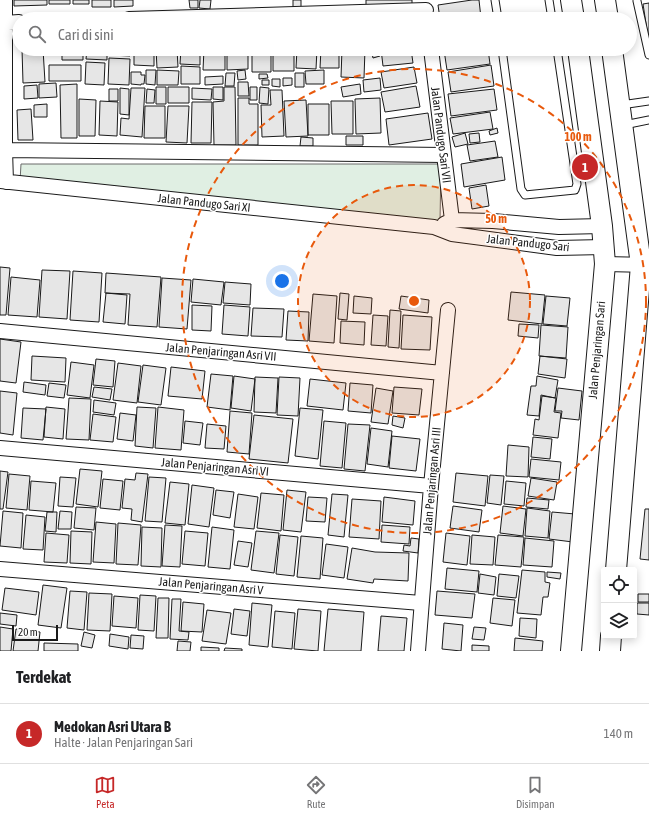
<!DOCTYPE html>
<html lang="id">
<head>
<meta charset="utf-8">
<style>
	body { margin:0; font-family:"Asap Condensed",sans-serif; background:#f6f6f6; color:#202124 }
	.controls { position:absolute; right:12px; bottom:12px; display:grid; overflow:hidden; border-radius:4px; box-shadow:0 2px 10px #0003 }
	.controls button { width:36px; height:36px; display:grid; place-items:center; padding:0; border:0; border-bottom:1px solid #e0e0e0; background:#fff; color:#202124; font:20px sans-serif }
	.scale { position:absolute; left:12px; bottom:10px; width:46px; box-sizing:border-box; padding-left:4px; border:2px solid #1a1a1a; border-top:0; font-size:11px; line-height:14px; white-space:nowrap; color:#1a1a1a; -webkit-text-stroke:3px #fff; paint-order:stroke }
	.you { position:absolute; left:282px; top:281px; width:14px; height:14px; margin:-10px; border:3px solid #fff; border-radius:50%; background:#1a73e8; box-shadow:0 0 0 6px #1a73e833 }
	.badge { display:grid; place-items:center; width:26px; height:26px; border-radius:50%; background:#c62828; color:#fff; font-size:13px; font-weight:700 }
	.pin { position:absolute; translate:-50% -50%; border:2px solid #fff; box-shadow:0 1px 4px #0006 }
	.list { margin:0; padding:0; list-style:none }
	h2 { display:flex; justify-content:space-between; align-items:center; height:52px; margin:0; padding:0 16px; font-size:17px }
	h2 small { font-size:13px; font-weight:400; color:#757577 }
	.list li { display:grid; grid-template-columns:26px 1fr auto; gap:12px; align-items:center; box-sizing:border-box; height:60px; padding:0 16px; border-top:1px solid #e0e0e0 }
	.list b { display:block; font-size:15px; white-space:nowrap }
	.list p { margin:0; font-size:13px; white-space:nowrap; color:#757577 }
	.list em { font-size:13px; font-style:normal; color:#757577 }
	.icon { flex:none; width:22px; height:22px; fill:none; stroke:currentColor; stroke-width:2; stroke-linecap:round; stroke-linejoin:round }
	.map { position:relative; flex:none; width:649px; height:651px; overflow:hidden }
	.search { position:absolute; background:#fff; box-shadow:0 2px 10px #0003; left:12px; right:12px; top:12px; height:44px; display:flex; align-items:center; gap:10px; box-sizing:border-box; padding:0 14px; border-radius:22px; color:#757577; font-size:15px }
	.sheet { height:112px; background:#fff }
	nav { display:flex; justify-content:space-around; align-items:center; box-sizing:border-box; height:56px; border-top:1px solid #e0e0e0; background:#fff; font-size:11px; color:#757577 }
	nav a { display:grid; justify-items:center; gap:2px }
	nav .on { color:#c62828 }
	.map>svg:first-child { display:block }
	.green { fill:#e0efe3; stroke:#6a6a6a }
	.building { fill:#e6e6e6; stroke:#1a1a1a }
	.lines { fill:none; stroke-linecap:round; stroke-linejoin:round }
	.lane-casing { stroke:#1a1a1a; stroke-width:9 }
	.street-casing { stroke:#1a1a1a; stroke-width:16 }
	.secondary-casing { stroke:#1a1a1a; stroke-width:22 }
	.lane { stroke:#fff; stroke-width:7 }
	.street { stroke:#fff; stroke-width:14 }
	.secondary { stroke:#fff; stroke-width:20 }
	.ring { fill:none; stroke:#e8590c; stroke-width:2; stroke-dasharray:7 5 }
	.labels { text-anchor:middle; dominant-baseline:central; stroke-width:3; stroke-linejoin:round; paint-order:stroke }
	.street-label { font-size:12px; fill:#1a1a1a; stroke:#fff }
	.centre { fill:#e8590c; stroke:#fff; stroke-width:2 }
	.ring-label { font-size:12px; text-anchor:middle; font-weight:bold; fill:#e8590c; stroke:#fff; stroke-width:3; stroke-linejoin:round; paint-order:stroke }
</style>
</head>
<body>
<div class="map">
<svg width="649" height="651" viewBox="0 0 649 651">
	<rect width="100%" height="100%" fill="#fff"/>
	<path class="green" d="M21,164H441L440,221L20,181Z"/>
	<path class="building" d="M14,0H47V5L14,6Z
		M49,0H70V4H49Z
		M73,0H89V4H73Z
		M92,0H111V7H92Z
		M114,0H133V6L114,7Z
		M189,0H198V8H190Z
		M200,0H211L210,9L199,8Z
		M293,0H301V7H293Z
		M366,0H412V5H366Z
		M472,0H479L481,18L440,19L438,5Z
		M649,3V43L643,4Z
		M22,49H43L45,82L23,83Z
		M45,49H59V54H45Z
		M62,49H83V60H62Z
		M87,49H107V60L86,59Z
		M111,49H130V56L110,55Z
		M134,49H154V66L134,65Z
		M156,49H177L178,67L157,68Z
		M181,49H200V65L180,64Z
		M204,49H225V70H203Z
		M227,49H248V69L227,70Z
		M252,49H271V72H252Z
		M273,49H294V71H273Z
		M297,49H317L316,69L296,68Z
		M321,49H339V68H320Z
		M342,49H365L364,78L341,77Z
		M371,49H379L380,56L373,58Z
		M381,49H411L413,63L383,66Z
		M449,49H488L490,64L447,70L444,50Z
		M109,58L130,59L129,85L108,84Z
		M86,62L105,63L104,85L85,84Z
		M49,65H81V81H49Z
		M491,65L494,86L451,92L448,72Z
		M181,66L200,67V84H181Z
		M414,67L417,83L384,88L381,72Z
		M146,70H156L155,85L146,84Z
		M157,70L179,71L178,85H157Z
		M245,70L246,79L238,80L237,71Z
		M324,70V84H306L305,71Z
		M131,72H141V75H145L144,84H141V85L131,84Z
		M226,73H235L234,86H225Z
		M295,73H304V87H295Z
		M259,74H267L268,78L259,79Z
		M223,76V84L205,85V77Z
		M283,78H292V85L283,86Z
		M380,78L381,90L364,92L363,80Z
		M272,79H280V87L272,86Z
		M262,80H269V85H262Z
		M238,82H248L249,96H238Z
		M56,83L57,97L39,98V84Z
		M77,84V138H61L60,85Z
		M360,84L361,94L343,97L341,87Z
		M37,85L38,98L24,99V86Z
		M416,86L420,107L385,112L381,92Z
		M156,87H166V104H156Z
		M168,87H189V103H168Z
		M213,87H223V100L213,99Z
		M224,87H235L236,145H214L213,102L224,101Z
		M250,87H257V100H250Z
		M260,87L269,88L268,104L259,103Z
		M120,88L129,89V115L120,114Z
		M131,88H145L142,137L120,135L121,118L129,119Z
		M192,88L212,89L211,100L192,99Z
		M109,89H118V101H109Z
		M147,89L155,90L154,103H146Z
		M494,89L497,110L451,116L448,94Z
		M270,90H282L284,136L262,137L261,105H271Z
		M238,98H249V104H258V145H238Z
		M380,98L381,133L356,134L355,99Z
		M79,99L96,100L95,136H79Z
		M306,100L308,136L286,137L284,101Z
		M100,101L118,102L117,136L99,135Z
		M331,101H353V134H332Z
		M192,102H212L211,143H191Z
		M47,104V117H34V105Z
		M308,104H329V135H308Z
		M145,106H165V138H144Z
		M168,106H189L187,143L166,142Z
		M31,109L33,140H18L17,110Z
		M490,112L493,129L453,134L450,118Z
		M428,113L432,139L389,145L386,119Z
		M497,128L498,133L490,135L489,131Z
		M465,133L468,144L455,147L452,137Z
		M479,133L480,142L470,143L469,134Z
		M346,136H363V145H346Z
		M301,137L313,138V146H300Z
		M495,141L498,157L470,161L467,145Z
		M502,157L505,180L464,187L461,164Z
		M486,185L489,206L472,209L469,188Z
		M0,267L10,268L6,315H0Z
		M42,270L70,271L67,319L39,317Z
		M73,271L102,273L99,322L70,320Z
		M106,273L161,277L157,327L128,325L130,294L105,293Z
		M11,277L40,280L37,317L8,315Z
		M162,278L191,280L187,329L159,327Z
		M193,279L224,282L221,305L191,302Z
		M225,282L251,284L250,305L223,303Z
		M511,292L545,295L542,324L508,320Z
		M106,293L127,295L125,324L103,322Z
		M340,293L349,294L347,320L338,319Z
		M313,294L337,296L334,343L309,341Z
		M354,296L372,298L371,314L353,313Z
		M401,296L429,300L428,313L399,309Z
		M546,296L570,298L567,326L543,324Z
		M192,305L212,306L211,331L192,330Z
		M224,305L250,307L248,336L222,334Z
		M253,308L284,309L282,337L251,336Z
		M390,310L401,311L399,348L388,347Z
		M288,311L309,312L308,341L286,340Z
		M373,315L388,316L386,346L371,345Z
		M403,315L432,317L430,350L401,349Z
		M341,321L365,322L364,345L340,343Z
		M519,324L539,325L538,338L518,336Z
		M541,325L568,327L566,358L539,356Z
		M0,339L21,342L16,383L0,381Z
		M32,356L66,358L65,382L31,380Z
		M540,356L567,359L565,378L538,374Z
		M96,359L115,361L113,387L93,385Z
		M71,362L94,365L90,398L67,395Z
		M118,363L141,366L137,403L113,400Z
		M143,365L166,368L161,405L138,402Z
		M171,367L205,371L202,399L168,396Z
		M211,374L233,376L230,410L207,407Z
		M234,376L255,379L251,411L231,408Z
		M537,376L558,380L555,398L541,395L539,416L527,415L531,386H536Z
		M255,377L278,378L276,413L254,412Z
		M279,377L300,378L298,416L277,415Z
		M310,379L346,383L343,410L307,406Z
		M24,382L46,385L45,395L23,392Z
		M49,383L66,385L64,398L47,396Z
		M350,383L373,385L371,413L348,411Z
		M94,387L112,389L110,400L92,397Z
		M394,387L422,389L419,415L392,413Z
		M376,388L393,391L388,424L371,422Z
		M558,388L582,391L579,420L561,418L562,411H555Z
		M0,391L17,393L13,435L0,433Z
		M542,396L556,398L554,412L561,413L558,438L533,435L535,419L539,420Z
		M69,398L91,399L89,440L66,439Z
		M94,400L116,403L114,415L93,412Z
		M46,407L65,409L63,439L44,437Z
		M137,407L156,408L153,448L135,446Z
		M158,407L184,410L181,450L155,448Z
		M23,408L46,409L43,440L21,438Z
		M300,408L323,410L318,459L295,456Z
		M230,411L252,413L249,454L227,452Z
		M120,413L136,415L133,441L117,439Z
		M93,414L116,417L113,442L90,440Z
		M254,415L293,419L288,463L249,459Z
		M393,416L405,418L403,428L392,425Z
		M185,421L203,423L200,445L183,443Z
		M324,421L346,423L342,468L320,466Z
		M207,424L226,426L224,449L205,448Z
		M348,424L370,425L365,471L344,469Z
		M371,428L392,431L388,467L367,464Z
		M392,436L420,439L416,471L389,468Z
		M533,437L552,439L550,459L531,457Z
		M508,445L529,447L528,477L506,476Z
		M531,459L561,462L559,480L529,477Z
		M80,469L102,471L98,507L76,504Z
		M0,471L8,472L3,509H0Z
		M136,473L148,474L142,522L131,520L132,509L122,508L125,479L135,480Z
		M456,473L488,476L485,506L453,502Z
		M9,474L30,476L27,510L6,508Z
		M490,475L504,476L501,505L487,503Z
		M60,477L76,478L73,507L58,506Z
		M149,477L166,478L162,522L145,521Z
		M531,478L557,482L554,500L528,496Z
		M103,479L123,481L120,510L100,508Z
		M31,481L56,483L53,512L29,510Z
		M506,481L526,483L524,506L504,504Z
		M170,482L189,484L185,525L165,523Z
		M192,485L214,488L209,527L188,524Z
		M216,490L234,492L230,518L213,515Z
		M287,490L306,492L301,532L283,530Z
		M261,493L284,495L281,531L257,528Z
		M238,494L258,497L254,529L234,527Z
		M332,494L348,495L344,537L328,535Z
		M308,497L327,498L325,522L306,521Z
		M384,497L415,501L413,525L382,522Z
		M527,498L549,500L548,509L526,507Z
		M352,499L381,501L379,539L349,537Z
		M453,506L482,510L479,532L450,528Z
		M503,506L526,509L523,536L500,533Z
		M76,507L96,508L94,530L74,528Z
		M527,508L550,511L548,538L525,536Z
		M645,509H649V560L640,559Z
		M3,511L23,513L21,548L0,546Z
		M60,511L72,512L71,529H58Z
		M47,512H57L56,532L45,531Z
		M552,512L575,514L573,542L549,539Z
		M26,515L45,517L43,550L23,549Z
		M96,522L116,524L114,563L93,562Z
		M118,523L141,525L138,565L116,564Z
		M165,525L182,526L180,567L162,566Z
		M382,525L410,527L409,544L381,542Z
		M142,527L162,528L161,567L141,566Z
		M212,527L234,530L230,569L208,567Z
		M71,531L92,532L91,564L70,563Z
		M185,531L208,533L205,566L182,564Z
		M256,531L279,533L274,573L251,570Z
		M46,533L69,535L67,563L44,562Z
		M446,533L470,536L467,565L443,562Z
		M280,535L298,537L294,576L276,574Z
		M472,535L495,537L493,565L470,564Z
		M498,535L524,537L521,567L495,565Z
		M301,536L323,538L320,579L297,577Z
		M411,538L419,539L418,553L403,551L404,545L410,546Z
		M525,538L554,541L552,567L523,565Z
		M238,541L252,543L248,567L234,565Z
		M326,544L348,547L344,578L322,575Z
		M352,548L375,552L409,553L408,581L374,579L373,583L347,579Z
		M447,568L479,571L477,592L445,589Z
		M522,570L545,572V582L550,583L548,597H543L541,615L517,613Z
		M547,572L561,573L560,579L547,577Z
		M480,574L496,577L494,595L478,593Z
		M499,574L519,576L516,598L497,596Z
		M43,585L67,588L61,628L38,625Z
		M5,588L39,592L36,615L2,610Z
		M70,591L87,592L84,630L67,628Z
		M437,591L475,594L472,618L435,615Z
		M89,593L112,594L110,631L87,630Z
		M638,594H649V602H638Z
		M140,595L156,596L154,631L138,630Z
		M114,596L138,598L136,628L112,626Z
		M158,598H169L168,638H156Z
		M493,598L515,600L512,626L490,623Z
		M172,599H181L179,631L189,632L188,640L170,639Z
		M183,602L204,604L202,632L181,631Z
		M252,603L272,605L268,647L249,645Z
		M637,603H649V615L637,614Z
		M234,609L250,611L247,636L231,634Z
		M298,609L321,611L318,651L294,649Z
		M328,609L364,612L361,651H324Z
		M207,610L231,613L226,644L202,641Z
		M275,611L295,613L292,649L272,647Z
		M0,613L17,615L16,626L0,624Z
		M381,616L407,618L404,651H378Z
		M520,618L537,619L536,638L519,636Z
		M444,623L463,625L461,651L442,649Z
		M0,627L13,629L11,651H0Z
		M474,627L486,628L484,640L472,639Z
		M16,629L40,632L38,651H13Z
		M84,632L95,635L92,648L81,646Z
		M110,634L129,637L128,649L109,646Z
		M131,635L144,636L143,649L130,648Z
		M515,638L543,641L542,651H514Z
		M178,641L191,642L190,651H177Z
		M44,643L78,644V651H44Z
		M472,645L489,646V651H472Z
		M201,647L219,648V651H201Z
		M225,648L242,649V651H224Z"/>
	<g class="lines">
		<g class="lane-casing">
			<path id="lane" d="M495,0L498,19
				M549,0L552,19
				M637,1L649,55
				M502,49L521,189L525,195L575,190L577,184L557,49
				M621,105L649,101
				M624,125L649,120"/>
		</g>
		<g class="street-casing">
			<path id="street" d="M5,0V150L6,182
				M129,19L426,10
				M5,23L19,22
				M431,49L452,220
				M5,150L444,155
				M0,181L434,227L452,234L557,248L604,247
				M444,224L452,220L493,221L559,227L602,226
				M605,264L649,265
				M0,331L442,373
				M0,448L431,486
				M0,569L421,603
				M418,651L431,486L448,310"/>
		</g>
		<g class="secondary-casing">
			<path id="secondary" d="M571,0L574,19
				M605,0L608,19
				M612,49L641,265L616,570
				M571,651L605,264L602,226L578,49
				M610,651L611,636"/>
		</g>
		<use href="#lane" class="lane"/>
		<use href="#street" class="street"/>
		<use href="#secondary" class="secondary"/>
	</g>
	<circle cx="414" cy="301" r="116" fill="#e8590c" fill-opacity=".12"/>
	<g class="ring">
		<circle cx="414" cy="301" r="116"/>
		<circle cx="414" cy="301" r="232"/>
	</g>
	<g class="labels">
		<g class="street-label">
			<text transform="translate(441 135) rotate(83)">Jalan Pandugo Sari VII</text>
			<text transform="translate(204 203) rotate(6)">Jalan Pandugo Sari XI</text>
			<text transform="translate(528 243) rotate(6)">Jalan Pandugo Sari</text>
			<text transform="translate(597 350) rotate(-85)">Jalan Penjaringan Sari</text>
			<text transform="translate(221 352) rotate(5)">Jalan Penjaringan Asri VII</text>
			<text transform="translate(215 467) rotate(5)">Jalan Penjaringan Asri VI</text>
			<text transform="translate(432 481) rotate(-85)">Jalan Penjaringan Asri III</text>
			<text transform="translate(211 586) rotate(5)">Jalan Penjaringan Asri V</text>
		</g>
	</g>
	<circle cx="414" cy="301" r="6" class="centre"/>
	<g class="ring-label">
		<text x="578" y="141">100 m</text>
		<text x="496" y="223">50 m</text>
	</g>
</svg>
<div class="controls">
<button><svg class="icon" aria-label="locate" viewBox="0 0 24 24"><circle cx="12" cy="12" r="6"/><path d="M12 2v4M12 18v4M2 12h4M18 12h4"/></svg></button>
<button><svg class="icon" aria-label="layers" viewBox="0 0 24 24"><path d="M12 4l9 5-9 5-9-5zM3 14l9 5 9-5"/></svg></button>
</div>
<div class="scale">20 m</div>
<div class="you"></div>
<div class="pin badge" style="left:585px;top:167px">1</div>
<div class="search"><svg class="icon" aria-label="search" viewBox="0 0 24 24"><circle cx="10" cy="10" r="6"/><path d="M15 15l6 6"/></svg>Cari di sini</div>
</div>
<section class="sheet">
<h2>Terdekat<small></small></h2>
<ul class="list">
<li><span class="badge">1</span><div><b>Medokan Asri Utara B</b><p>Halte · Jalan Penjaringan Sari</p></div><em>140 m</em></li>
</ul>
</section>
<nav>
<a class="on"><svg class="icon" aria-label="map" viewBox="0 0 24 24"><path d="M3 6l6-2 6 2 6-2v14l-6 2-6-2-6 2zM9 4v14M15 6v14"/></svg>Peta</a>
<a><svg class="icon" aria-label="directions" viewBox="0 0 24 24"><path d="M12 3l9 9-9 9-9-9zM9 14v-3h6M13 9l2 2-2 2"/></svg>Rute</a>
<a><svg class="icon" aria-label="saved" viewBox="0 0 24 24"><path d="M7 4h10v16l-5-4-5 4z"/></svg>Disimpan</a>
</nav>
</body>
</html>
